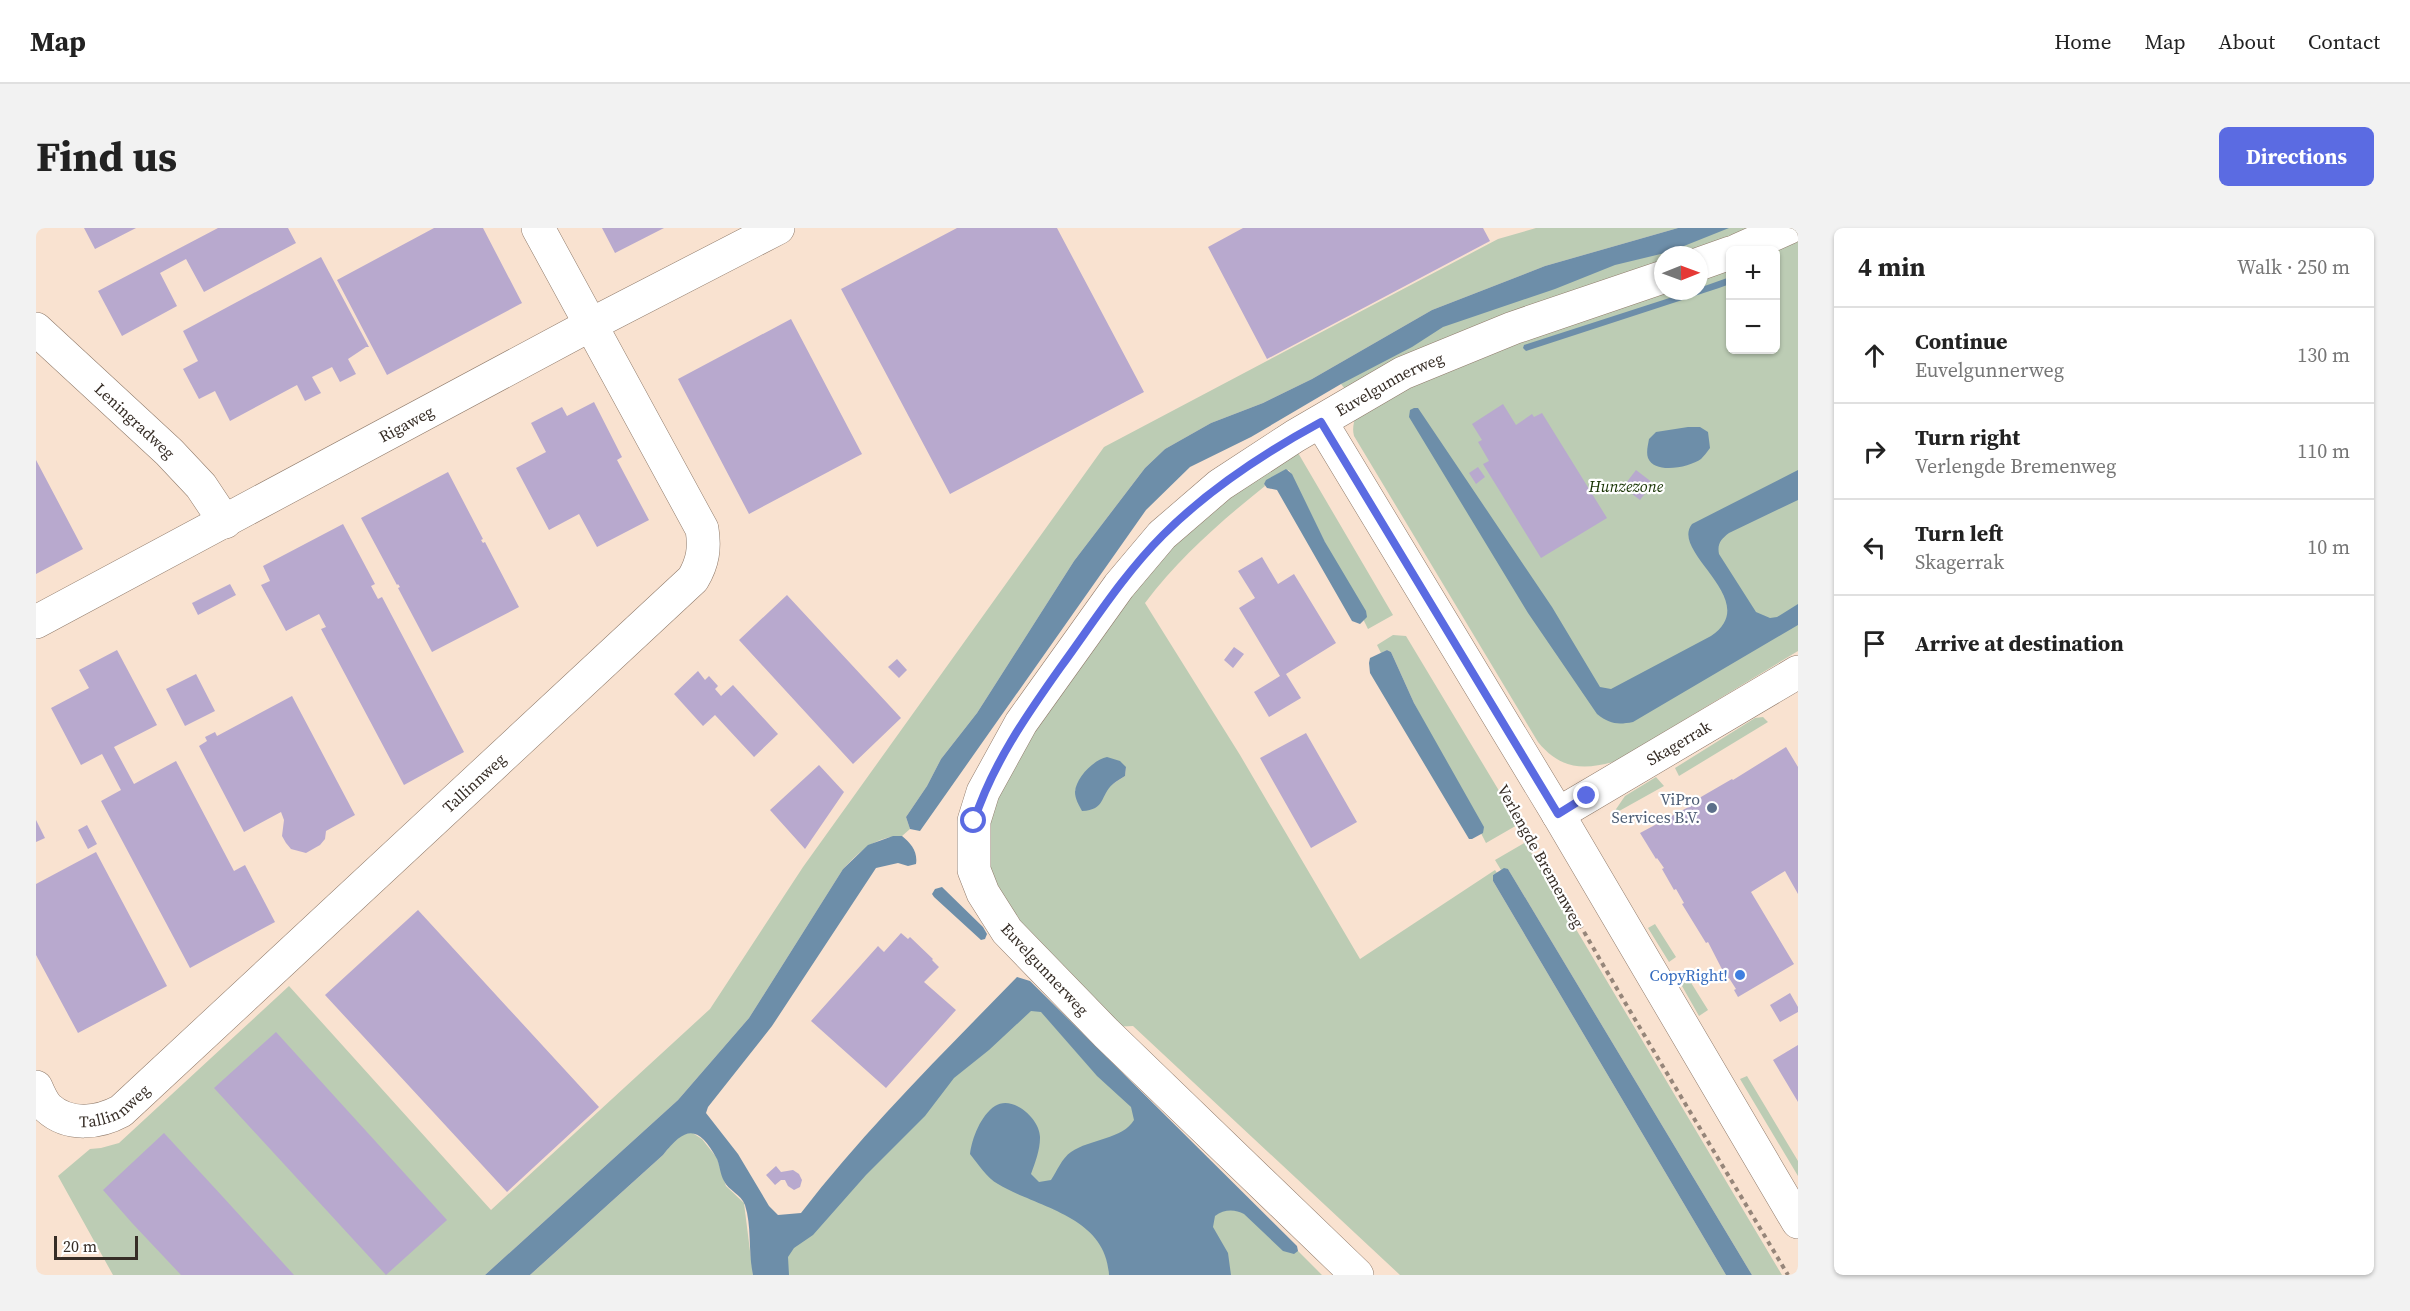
<!DOCTYPE html>
<html lang="en">
<head>
<meta charset="utf-8">
<style>
	body { margin:0; font-family:"Source Serif 4",serif; background:#f2f2f2; color:#222 }
	.controls { position:absolute; right:18px; top:18px; display:grid; overflow:hidden; border-radius:9px; box-shadow:0 2px 4px #0004 }
	.controls button { width:54px; height:54px; display:grid; place-items:center; padding:0; border:0; border-bottom:2px solid #e0e0e0; background:#fff; color:#222; font:30px sans-serif }
	.compass { position:absolute; left:1618px; top:18px; width:54px; height:54px; border-radius:50%; background:#fff; box-shadow:0 2px 4px #0004; rotate:89deg }
	.scale { position:absolute; left:18px; bottom:15px; width:84px; box-sizing:border-box; padding-left:6px; border:3px solid #362d26; border-top:0; font-size:16px; line-height:21px; white-space:nowrap; color:#362d26; -webkit-text-stroke:4px #fff; paint-order:stroke }
	.stop { position:absolute; width:18px; height:18px; margin:-14px; border:4px solid #5b6be2; border-radius:50%; background:#fff }
	.stop.end { background:#5b6be2; border-color:#fff; box-shadow:0 2px 6px #0008 }
	.list { margin:0; padding:0; list-style:none }
	h2 { display:flex; justify-content:space-between; align-items:center; height:78px; margin:0; padding:0 24px; font-size:26px }
	h2 small { font-size:20px; font-weight:400; color:#767676 }
	.list li { display:grid; grid-template-columns:39px 1fr auto; gap:18px; align-items:center; box-sizing:border-box; height:96px; padding:0 24px; border-top:2px solid #e0e0e0 }
	.list b { display:block; font-size:22px; white-space:nowrap }
	.list p { margin:0; font-size:20px; white-space:nowrap; color:#767676 }
	.list em { font-size:20px; font-style:normal; color:#767676 }
	.icon { flex:none; width:33px; height:33px; fill:none; stroke:currentColor; stroke-width:2; stroke-linecap:round; stroke-linejoin:round }
	.map { position:relative; flex:none; width:1762px; height:1047px; overflow:hidden; border-radius:9px }
	header { display:flex; align-items:center; gap:36px; box-sizing:border-box; height:84px; padding:0 30px; background:#fff; border-bottom:2px solid #e0e0e0 }
	header strong { font-size:28px }
	nav { display:flex; gap:33px; margin-inline-start:auto; font-size:21px }
	.intro { display:flex; align-items:center; justify-content:space-between; box-sizing:border-box; height:144px; padding:0 36px }
	h1 { margin:0; font-size:42px }
	.button { padding:15px 27px; border-radius:9px; background:#5b6be2; color:#fff; font-size:21px; font-weight:700 }
	main { display:flex; gap:36px; padding:0 36px }
	aside { flex:1; background:#fff; border-radius:9px; box-shadow:0 2px 4px #0004 }
	.map>svg:first-child { display:block }
	.green { fill:#bcccb4; fill-rule:evenodd }
	.water { fill:#6d8ea9 }
	.building { fill:#b8a9ce }
	.lines { fill:none; stroke-linecap:round; stroke-linejoin:round }
	.minor-casing { stroke:#907b6b; stroke-width:34 }
	.path { stroke:#96867a; stroke-width:4; stroke-dasharray:4.5 4.5; stroke-linecap:butt }
	.minor { stroke:#fff; stroke-width:33 }
	.route { stroke:#5b6be2; stroke-width:8 }
	.service-dot { fill:#5c6f8a; stroke:#fff; stroke-width:2 }
	.shop-dot { fill:#3f7fe0; stroke:#fff; stroke-width:2 }
	.labels { text-anchor:middle; dominant-baseline:central; stroke-width:4.5; stroke-linejoin:round; paint-order:stroke }
	.street-label { font-size:16px; fill:#362d26; stroke:#fff }
	.park-label { font-size:16px; font-style:italic; fill:#163200; stroke:#fff }
	.service-label { font-size:16px; fill:#4e5e75; stroke:#fff; text-anchor:end }
	.shop-label { font-size:16px; fill:#366cbe; stroke:#fff; text-anchor:end }
</style>
</head>
<body>
<header>
<strong>Map</strong>
<nav><a>Home</a><a>Map</a><a>About</a><a>Contact</a></nav>
</header>
<div class="intro"><h1>Find us</h1><a class="button">Directions</a></div>
<main>
<div class="map">
<svg width="1762" height="1047" viewBox="0 0 1762 1047">
	<rect width="100%" height="100%" fill="#f9e2d0"/>
	<path class="green" d="M1500,0H1642L1509,38L1396,82L1276,151L1227,175L1175,195L1129,221L1109,240L1038,333L941,485L905,531L891,558L870,589L874,601L866,608C840,608 824,623 807,641L713,790L642,872L449,1047H77L22,948L54,921L65,920L83,915L253,758L455,982L674,781L767,639L1068,219L1462,11Z
		M1654,0H1762V423L1580,533C1547,543 1524,541 1502,514L1318,208C1316,200 1318,196 1319,188C1320,177 1312,164 1305,156L1313,151L1348,114ZM1694,22H1740V122H1694ZM1627,27H1663V63H1627Z
		M1258,218L1357,387L1332,401L1253,242L1228,256L1229,258C1185,293 1143,330 1109,375L1204,527L1324,731L1459,642L1461,645L1457,647V653L1690,1047H1364L1097,798L1076,799L978,697L945,621L946,595L992,500L1133,313ZM1090,539L1089,548L1075,557L1039,563L1048,546Z
		M1357,407L1370,408L1483,596L1450,615L1378,475L1355,424L1351,422L1345,425L1341,417Z
		M1727,489L1732,494L1643,548L1639,540L1719,490Z
		M1620,549L1628,558L1576,587L1589,568Z
		M1490,614L1500,634L1746,1047H1716L1472,641L1465,642L1459,632Z
		M1619,696L1640,729L1633,734L1612,700Z
		M1649,745L1672,782L1663,788L1642,751Z
		M987,759L1262,1023L1286,1047H731Z
		M1711,848L1762,933V948L1704,851Z
		M655,904L666,911L681,930L690,958L708,975L717,1047H494L627,927C635,917 641,906 655,904Z"/>
	<path class="water" d="M1642,0H1693L1633,24L1579,37L1519,61L1407,99L1376,119L1305,156L1215,209L1154,239L1110,282L884,603L874,601L870,589L891,558L905,531L941,485L1038,333L1109,240L1129,221L1175,195L1227,175L1276,151L1396,82L1509,38Z
		M1694,49V56L1683,60L1490,123L1487,120L1488,117L1655,63H1663V60Z
		M1378,180H1382L1516,379L1564,459L1575,461L1675,408C1728,372 1633,325 1656,296L1762,242V272L1693,305C1685,311 1681,316 1683,326L1720,384L1734,390L1741,389L1762,376V397L1597,494C1581,497 1574,496 1561,486L1492,385L1373,189L1374,182Z
		M1652,199H1664L1672,204L1674,220C1671,224 1668,228 1665,231C1654,239 1619,247 1612,230C1610,224 1612,217 1613,211L1620,204Z
		M1250,241L1256,246L1289,314L1330,383L1331,389L1324,396L1316,393L1241,262L1231,260L1228,256L1230,252Z
		M1351,422L1355,424L1378,475L1448,599L1447,605L1436,611H1433L1334,445L1333,435L1334,430Z
		M1071,529L1084,533L1090,539L1089,548C1085,551 1080,553 1077,556C1064,567 1070,582 1046,583C1043,577 1039,571 1039,564C1040,550 1057,532 1071,529Z
		M857,608H866C875,615 882,624 880,636L872,638L862,635L840,640L736,798L672,879L670,885L702,926L733,978L742,987L765,985C830,901 906,826 981,749L994,753L1261,1018L1262,1023L1258,1026L1247,1023L1208,986C1199,981 1188,981 1179,988L1177,999L1192,1025L1195,1047H1073C1070,988 1002,980 962,956C951,950 942,936 934,926C936,910 945,887 959,878C977,866 1005,892 1004,910C1004,922 999,935 995,946L1003,954L1015,952C1021,943 1026,930 1035,924C1054,911 1087,911 1098,892L1095,879L1061,848L1005,784L995,783L953,822L918,850L889,888L830,947L777,1007L758,1020L752,1029L753,1047H717C712,1024 716,999 709,977C705,966 693,963 688,953C684,946 684,938 681,931C662,896 649,899 627,927L494,1047H449L642,872L713,790L807,641L832,617Z
		M1468,640L1472,641L1716,1047H1690L1457,653V647Z
		M906,659L947,699L951,706L949,711L945,712L898,669L896,666L899,661Z"/>
	<path class="building" d="M48,0H100L59,21Z
		M182,0H252L260,15L168,64L150,31L124,45L141,78L86,108L62,63Z
		M398,0H447L486,75L351,147L301,52Z
		M566,0H628L579,25Z
		M921,0H1021L1108,164L914,266L805,61Z
		M1207,0H1447L1454,13L1231,131L1172,19Z
		M285,29L333,119H330L312,131L320,146L304,154L296,139L276,149L285,165L269,173L261,157L194,193L179,163L163,171L147,141L162,133L147,103Z
		M755,91L826,226L713,286L642,151Z
		M558,174L586,229L581,232L613,292L561,319L543,286L513,302L480,240L510,224L495,195L526,179L531,188Z
		M1467,176L1480,197L1496,186L1498,189L1506,185L1571,290L1505,330L1447,236L1453,233L1442,214L1446,212L1436,196Z
		M0,232L47,321L0,346Z
		M1442,239L1449,249L1440,256L1433,245Z
		M1600,242L1617,255L1604,272L1587,259Z
		M412,244L447,311L445,312L447,315L449,314L483,379L396,424L362,360L364,359L362,356L361,357L325,290Z
		M307,296L339,356L335,358L342,371L346,369L428,524L368,557L285,401L290,399L283,386L250,403L225,357L234,353L227,338Z
		M1226,329L1242,356L1258,346L1300,415L1250,446L1265,470L1233,489L1218,464L1244,448L1203,380L1219,370L1202,343Z
		M194,356L200,367L162,387L156,375Z
		M751,367L865,490L817,536L703,412Z
		M1198,419L1208,426L1197,440L1188,432Z
		M81,422L121,497L78,519L98,556L140,533L198,643L209,637L239,694L154,740L65,573L85,562L66,526L45,537L15,480L53,460L43,442Z
		M861,431L871,442L863,450L852,439Z
		M662,443L669,452L673,448L682,458L679,461L685,468L697,457L742,506L718,529L679,487L667,498L638,466Z
		M160,446L179,483L149,498L130,461Z
		M256,468L319,587L290,603L289,611L284,617L270,625L255,621L250,615L246,608L248,592L245,584L208,604L163,518L171,513L169,509L179,504L181,508Z
		M1270,505L1321,594L1275,620L1224,530Z
		M1750,519L1762,539V666L1749,643L1715,664L1758,736L1702,769L1698,762L1700,761L1693,750L1691,751L1672,714L1670,715L1646,676L1648,675L1640,661L1638,662L1626,641L1628,640L1621,630L1620,631L1604,605L1660,575L1658,573L1696,551L1697,552Z
		M783,537L808,564L769,621L734,582Z
		M0,592L9,610L0,614Z
		M51,597L61,616L52,621L42,602Z
		M60,624L131,758L42,805L0,727V656Z
		M382,682L563,879L471,964L289,767Z
		M865,705L872,711L874,709L897,731L896,732L903,739L888,754L920,782L850,860L775,793L842,718L848,724Z
		M1754,765L1762,779V784L1744,794L1734,777Z
		M240,804L411,992L350,1047L178,860Z
		M1762,817V874L1737,832Z
		M128,905L187,969L258,1047H145L96,995L67,962Z
		M740,938L745,944L757,942L763,946L766,952L764,959L758,962L752,958L749,952H745L739,957L730,947Z"/>
	<g class="lines">
		<g class="minor-casing">
			<g id="minor">
				<path d="M1702,22L1752,0"/>
				<path d="M1663,36L1694,25"/>
				<path id="s1" d="M0,101L133,224L165,258L189,294"/>
				<path d="M1285,194L1522,586L1762,994"/>
				<path id="s2" d="M0,394L554,97L742,0"/>
				<path id="s3" d="M1522,586L1762,444"/>
				<path id="s4" d="M0,859C3,866 7,875 12,880C33,899 63,895 85,883L657,351C667,334 669,320 666,301L502,0"/>
				<path id="s5" d="M1321,1047L1070,805L971,703L947,665L938,642V593L947,564L985,495L1083,358L1126,307L1184,257L1259,208L1367,145L1477,100L1627,49"/>
			</g>
		</g>
		<path class="path" d="M1474,570C1560,732 1658,889 1752,1047"/>
		<use href="#minor" class="minor"/>
	</g>
	<g class="lines">
		<path class="route" d="M938,593C956,537 990,488 1024,440C1057,395 1087,347 1127,307C1172,262 1228,225 1285,194L1522,586L1551,568"/>
	</g>
	<circle class="service-dot" cx="1676" cy="580" r="6"/>
	<circle class="shop-dot" cx="1704" cy="747" r="6"/>
	<g class="labels">
		<g class="street-label">
			<text stroke="none"><textPath href="#s5" startOffset="1228">Euvelgunnerweg</textPath></text>
			<text stroke="none"><textPath href="#s1" startOffset="135">Leningradweg</textPath></text>
			<text stroke="none"><textPath href="#s2" startOffset="420">Rigaweg</textPath></text>
			<text stroke="none"><textPath href="#s3" startOffset="140">Skagerrak</textPath></text>
			<text stroke="none"><textPath href="#s4" startOffset="584">Tallinnweg</textPath></text>
			<text transform="translate(1505 628) rotate(61)">Verlengde Bremenweg</text>
			<text transform="translate(1009 741) rotate(47)">Euvelgunnerweg</text>
			<text stroke="none"><textPath href="#s4" startOffset="98">Tallinnweg</textPath></text>
		</g>
		<g class="park-label">
			<text x="1590" y="258">Hunzezone</text>
		</g>
		<g class="service-label">
			<text x="1664" y="571">ViPro<tspan x="1664" dy="18">Services B.V.</tspan></text>
		</g>
		<g class="shop-label">
			<text x="1692" y="747">CopyRight!</text>
		</g>
	</g>
</svg>
<div class="controls">
<button>+</button>
<button>−</button>
</div>
<svg class="compass" viewBox="-18 -18 36 36"><path d="M0-13l5 13h-10z" fill="#e53935"/><path d="M0 13l5-13h-10z" fill="#767676"/></svg>
<div class="scale">20 m</div>
<div class="stop" style="left:938px;top:593px"></div>
<div class="stop end" style="left:1551px;top:568px"></div>
</div>
<aside>
<h2>4 min<small>Walk · 250 m</small></h2>
<ul class="list">
<li><svg class="icon" aria-label="ahead" viewBox="0 0 24 24"><path d="M12 20V5M6 11l6-6 6 6"/></svg><div><b>Continue</b><p>Euvelgunnerweg</p></div><em>130 m</em></li>
<li><svg class="icon" aria-label="right" viewBox="0 0 24 24"><path d="M7 20v-9h11M14 6l5 5-5 5"/></svg><div><b>Turn right</b><p>Verlengde Bremenweg</p></div><em>110 m</em></li>
<li><svg class="icon" aria-label="left" viewBox="0 0 24 24"><path d="M17 20v-9H6M10 6l-5 5 5 5"/></svg><div><b>Turn left</b><p>Skagerrak</p></div><em>10 m</em></li>
<li><svg class="icon" aria-label="arrive" viewBox="0 0 24 24"><path d="M6 21V4h12l-3 4 3 4H6"/></svg><div><b>Arrive at destination</b></div></li>
</ul>
</aside>
</main>
</body>
</html>
